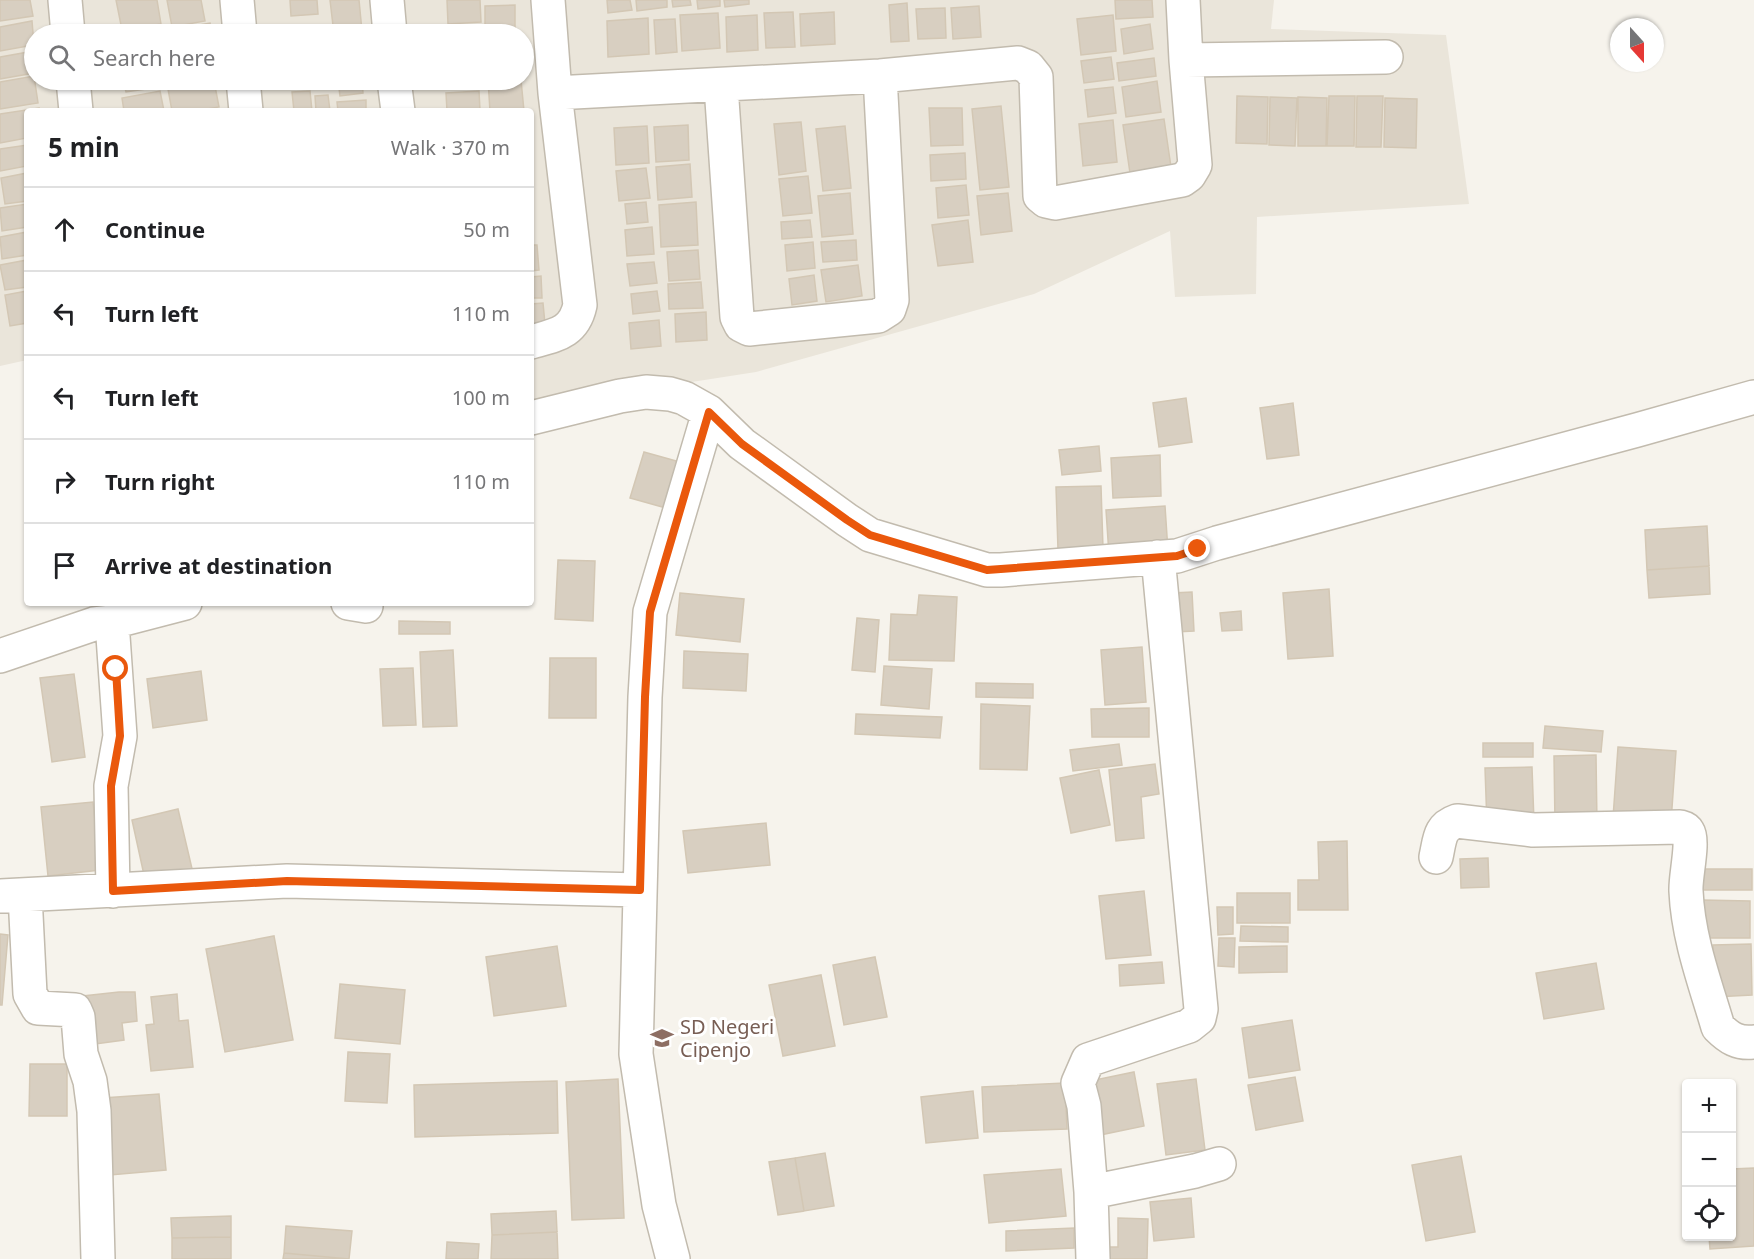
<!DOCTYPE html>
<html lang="en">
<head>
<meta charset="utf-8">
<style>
	body { margin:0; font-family:"Noto Sans",sans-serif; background:#f2f2f2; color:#202124 }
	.controls { position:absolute; right:18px; bottom:18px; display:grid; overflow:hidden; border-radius:6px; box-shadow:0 2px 4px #0004 }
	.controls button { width:54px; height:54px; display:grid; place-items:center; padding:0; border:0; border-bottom:2px solid #e0e0e0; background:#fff; color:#202124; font:30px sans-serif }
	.compass { position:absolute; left:1610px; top:18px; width:54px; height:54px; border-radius:50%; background:#fff; box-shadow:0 2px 4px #0004; rotate:159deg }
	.stop { position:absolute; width:18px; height:18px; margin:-14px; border:4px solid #ea580c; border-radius:50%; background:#fff }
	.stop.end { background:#ea580c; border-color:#fff; box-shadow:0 2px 6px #0008 }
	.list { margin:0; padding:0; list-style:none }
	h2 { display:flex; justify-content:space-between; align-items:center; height:78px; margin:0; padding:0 24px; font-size:26px }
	h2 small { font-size:20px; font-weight:400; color:#757577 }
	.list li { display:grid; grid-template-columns:39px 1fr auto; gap:18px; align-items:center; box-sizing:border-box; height:84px; padding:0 24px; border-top:2px solid #e0e0e0 }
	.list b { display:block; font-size:22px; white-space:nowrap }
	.list em { font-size:20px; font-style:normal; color:#757577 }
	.icon { flex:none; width:33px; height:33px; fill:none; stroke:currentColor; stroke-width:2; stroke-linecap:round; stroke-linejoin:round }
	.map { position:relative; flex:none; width:1754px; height:1259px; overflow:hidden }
	.search { position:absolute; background:#fff; box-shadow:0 2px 4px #0004; left:24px; top:24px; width:510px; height:66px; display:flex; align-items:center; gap:15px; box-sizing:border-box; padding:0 21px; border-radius:33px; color:#757577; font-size:22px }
	.panel { position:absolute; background:#fff; box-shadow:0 2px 4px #0004; left:24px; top:108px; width:510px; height:498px; border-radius:6px }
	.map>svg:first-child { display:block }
	.residential { fill:#eae5da; fill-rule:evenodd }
	.building { fill:#d8cfc1; stroke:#d3c7b4; stroke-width:1.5 }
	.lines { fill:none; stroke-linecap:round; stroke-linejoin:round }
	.minor-casing { stroke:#c2bbae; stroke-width:36 }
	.minor { stroke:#fff; stroke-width:33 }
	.route { stroke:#ea580c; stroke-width:8 }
	.labels { text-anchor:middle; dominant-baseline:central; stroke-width:6; stroke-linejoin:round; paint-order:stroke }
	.education-label { font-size:20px; fill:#785e54; stroke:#fff; text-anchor:start }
</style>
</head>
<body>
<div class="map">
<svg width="1754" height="1259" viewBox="0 0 1754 1259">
	<rect width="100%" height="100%" fill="#f6f3ec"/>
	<path class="residential" d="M0,0H1274L1271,29L1446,35L1469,204L1257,217L1256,294L1175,297L1170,231L1034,294L756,372L640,390L531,420V111H27V360L0,366ZM34,34H524V80H34Z"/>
	<path class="building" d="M0,0H30L33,16L0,21Z
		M116,0H157L161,24L122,30Z
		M167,0H201L205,21L172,27Z
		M290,0H317L318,14L291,16Z
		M330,0H359L362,31L334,34Z
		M447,0H480L481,22L448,24Z
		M607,0H630L632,10L608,13Z
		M636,0H667V7L637,11Z
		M672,0H690L691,5L673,7Z
		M697,0H720V6L698,9Z
		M724,0H749V4L725,7Z
		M1115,0H1152L1153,17L1116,19Z
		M907,3L909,41L891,42L889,5Z
		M515,5V31H485V6Z
		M979,6L981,37L953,39L951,8Z
		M945,8L946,38L918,39L916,9Z
		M793,12L795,47L766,48L764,13Z
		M834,12L835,44L801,46L800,14Z
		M718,13L720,48L682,51L680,15Z
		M757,15L758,50L727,52L726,17Z
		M1113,15L1116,51L1081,55L1077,19Z
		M648,18L649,54L608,57L607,21Z
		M675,19L677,52L656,54L654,20Z
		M32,21L34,45L0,51V27Z
		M210,23L212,34H165V31Z
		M1150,24L1153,49L1124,54L1121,29Z
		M322,25L323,34H294L293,27Z
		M444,28L479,29V34H444Z
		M34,51V73L0,79V57Z
		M1111,57L1114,79L1084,83L1081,61Z
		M1154,58L1156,76L1119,81L1117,63Z
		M34,76L38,103L0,109V82Z
		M123,80H165L166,86L126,92Z
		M338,80H362L363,93L340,96Z
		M444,80H479V83L445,85Z
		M488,80H521L524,111H490Z
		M214,81L219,107L196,111H172L168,89Z
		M1157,81L1161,112L1126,117L1122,87Z
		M1113,87L1116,113L1088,117L1085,90Z
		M160,91L164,111H124L122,98Z
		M310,91L312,111H294L292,92Z
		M479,91L480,111H447L446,93Z
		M328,95L330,111H316L315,96Z
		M1237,96L1268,97L1267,144L1236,143Z
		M1329,96H1355L1354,146H1327Z
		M1357,96H1383L1381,147H1356Z
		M1270,97L1297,98L1295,146L1269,145Z
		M1298,97L1327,98L1326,146H1298Z
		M1385,98L1417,99L1416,148L1384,147Z
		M366,100V111H338L337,102Z
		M1001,106L1009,187L980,190L972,109Z
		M39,108V111H27V138L0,143V114Z
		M929,108H962L963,145L931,146Z
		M1164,119L1171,167L1130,173L1123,125Z
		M1113,120L1117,162L1083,166L1079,124Z
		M801,122L806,171L779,175L774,124Z
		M688,125L689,160L656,162L654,127Z
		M647,126L649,163L616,165L614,128Z
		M845,126L851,188L823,191L816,129Z
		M27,145V166L0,171V149Z
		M965,153L966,179L931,181L930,155Z
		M690,164L692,197L658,200L656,167Z
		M646,168L650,198L619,201L616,171Z
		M27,173V201L5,204L1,178Z
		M808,176L812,213L783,216L779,179Z
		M966,185L969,215L938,218L936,188Z
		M850,193L853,234L822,237L818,196Z
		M1008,193L1012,231L981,235L977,196Z
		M646,202L648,222L627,224L625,204Z
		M696,202L698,245L661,247L659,205Z
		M27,204V227L2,231L0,208Z
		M810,220L812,237L782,239L781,222Z
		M968,220L973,262L938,266L932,225Z
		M652,227L654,254L627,256L625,230Z
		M27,232V255L2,259L0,237Z
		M856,240L857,260L823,262L821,242Z
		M813,242L815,268L787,271L785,245Z
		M531,245H537L539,270L531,271Z
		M698,250L700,279L669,281L667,252Z
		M27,260V287L5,290L0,265Z
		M654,262L657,283L630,286L627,264Z
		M858,265L862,296L826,302L821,270Z
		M814,275L817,301L792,305L789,279Z
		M541,276L542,298H531V277Z
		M701,282L703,308L669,309L668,284Z
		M27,291V323L10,326L5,295Z
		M657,291L660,311L633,314L631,294Z
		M543,303L545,324L531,325V304Z
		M706,312L707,340L676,342L675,314Z
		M659,320L661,346L631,349L629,323Z
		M1186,398L1192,442L1159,447L1153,403Z
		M1293,403L1299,455L1267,459L1260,408Z
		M1099,446L1101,471L1062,475L1059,450Z
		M644,452L680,462L666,508L630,498Z
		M1160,455L1161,496L1113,498L1111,458Z
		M1101,486L1103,548L1058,550L1056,487Z
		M1165,506L1168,551L1109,555L1106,510Z
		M1707,526L1709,566L1647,570L1645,530Z
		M558,560L595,561L593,621L555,619Z
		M1709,566L1710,594L1649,598L1647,570Z
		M1329,589L1333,656L1288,659L1283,593Z
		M1192,592L1194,631L1175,632L1172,593Z
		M680,593L744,599L740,642L676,635Z
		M919,595L957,597L954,661L889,660L891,614L917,615Z
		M1241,611L1242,630L1222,631L1220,613Z
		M857,618L879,620L875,672L852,670Z
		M399,621L450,622V634H399Z
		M1142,647L1146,702L1105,705L1101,650Z
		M453,650L457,726L423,727L420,652Z
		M684,651L748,654L746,691L683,688Z
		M550,658H596V718H549Z
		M884,666L932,669L929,709L881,705Z
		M413,668L416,725L383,726L380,669Z
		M201,671L207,720L153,728L147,679Z
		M74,674L85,757L52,762L40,678Z
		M976,683L1033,684V698L976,697Z
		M981,704L1030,706L1027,770L980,769Z
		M1149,708V737H1092L1091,709Z
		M856,714L942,717L940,738L855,734Z
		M1545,726L1603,731L1601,752L1543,748Z
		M1483,743H1533V757H1483Z
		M1119,744L1122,765L1073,771L1070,750Z
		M1618,747L1676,751L1671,822L1613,818Z
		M1596,755L1597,824H1555L1554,756Z
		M1155,764L1159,794L1141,797L1144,838L1116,841L1109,770Z
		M1532,767L1534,822L1487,825L1485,768Z
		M1099,770L1110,825L1071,833L1060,778Z
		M93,802L100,870L48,876L41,807Z
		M178,809L193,873L146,884L132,820Z
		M766,823L770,865L688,873L683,831Z
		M1347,841L1348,910H1298V880H1319L1318,842Z
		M1488,858L1489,887L1461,888L1460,859Z
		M1698,869H1752V890H1698Z
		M1144,891L1151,955L1106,959L1099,896Z
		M1237,893H1290V923H1237Z
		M1702,900L1750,901V938H1702Z
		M1217,907H1233V934L1218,935Z
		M1241,926L1288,927V942L1240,941Z
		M0,934L8,935L2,1005H0Z
		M274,936L293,1040L225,1052L206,949Z
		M1219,938H1235L1234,967L1218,966Z
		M1751,944L1752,995L1714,997L1713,945Z
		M557,946L566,1006L494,1016L486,957Z
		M1287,946V972L1239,973V947Z
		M875,957L887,1017L844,1025L833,965Z
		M1162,962L1164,983L1120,986L1119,965Z
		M1596,963L1604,1009L1544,1019L1536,973Z
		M821,975L835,1046L783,1056L769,985Z
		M340,984L405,990L400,1044L335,1038Z
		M119,992H135L137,1021L122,1023L124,1040L88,1045L83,996Z
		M177,994L179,1021L188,1020L193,1067L151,1071L146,1025L154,1024L151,997Z
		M1292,1020L1300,1070L1249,1078L1242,1028Z
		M348,1052L390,1054L387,1103L345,1101Z
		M30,1064H67V1116H29Z
		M1134,1072L1144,1126L1100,1135L1090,1081Z
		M1295,1077L1303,1121L1256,1130L1248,1085Z
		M618,1079L624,1218L572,1220L566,1082Z
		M1196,1079L1205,1150L1166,1155L1157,1084Z
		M557,1081L558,1133L415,1137L414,1085Z
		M1065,1083L1067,1129L984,1132L982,1087Z
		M973,1091L978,1138L926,1143L921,1097Z
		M159,1094L166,1170L110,1175L103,1098Z
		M825,1153L834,1206L804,1211L795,1158Z
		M1461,1156L1475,1232L1426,1241L1412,1165Z
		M795,1158L804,1211L778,1215L769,1162Z
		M1754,1168V1246L1710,1249L1709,1236H1732V1169Z
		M1061,1169L1066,1216L989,1223L984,1175Z
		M1191,1198L1194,1237L1154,1241L1150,1202Z
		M556,1211L557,1232L492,1235L491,1214Z
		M231,1216V1237L172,1238L171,1218Z
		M1118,1218L1148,1219L1147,1259H1103V1247H1118Z
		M286,1226L352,1231L349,1259L284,1253Z
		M1074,1228V1248L1006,1251V1231Z
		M557,1232L558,1259H491L492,1235Z
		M231,1237V1259H172V1238Z
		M447,1242L479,1244L478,1259H446Z
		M284,1253L349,1259H283Z"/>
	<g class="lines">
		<g class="minor-casing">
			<path id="minor" d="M65,0L68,34
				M237,0L240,34
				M387,0L390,34
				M1186,60L1386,57
				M73,80L76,111
				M243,80L246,111
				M394,80L398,111
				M721,86L737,317L741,325L749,329L878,316L889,309L892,300L880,76
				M555,93L880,76L1018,63L1028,67L1036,77L1040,196L1046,201L1055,203L1182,180L1189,175L1195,165L1186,60L1183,0
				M531,342C556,335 574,333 580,305L555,93L548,0
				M531,418L620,396L646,392L670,394L684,398L709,412L742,444L847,520L870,535L987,570H1001L1177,556L1217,543L1637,430L1754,397
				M348,603L366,606
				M112,622L185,603
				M0,656L94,624L112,622L120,736L111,786L113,891
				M1436,857C1440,839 1439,827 1457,821L1533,830L1680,827C1684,828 1686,828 1688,832C1694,841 1685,878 1686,891C1688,938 1705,983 1718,1027C1729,1038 1738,1044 1754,1042
				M25,895L30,994L38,1008L75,1010L78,1017L81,1054L90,1081L94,1111L98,1259
				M0,896L287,881L640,890
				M1091,1192L1195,1171L1219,1164
				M673,1259L659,1205L636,1054L645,697L650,612L709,412
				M1093,1259L1091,1192L1084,1106L1078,1083L1088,1060L1189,1026L1199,1018L1201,1009L1158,557"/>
		</g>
		<use href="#minor" class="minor"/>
	</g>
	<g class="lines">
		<path class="route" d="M116,669L120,736L111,786L113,891L287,881L640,890L645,697L650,612L709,412L742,444L847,520L870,535L987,570L1177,556L1198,549"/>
	</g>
	<defs>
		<g id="school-bare" transform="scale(1.8)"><path d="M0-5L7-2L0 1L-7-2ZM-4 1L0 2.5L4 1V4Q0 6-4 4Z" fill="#8d6e63" stroke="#fff" stroke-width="2.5" paint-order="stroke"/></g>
	</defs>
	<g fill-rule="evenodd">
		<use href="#school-bare" x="662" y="1038"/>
	</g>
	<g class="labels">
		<g class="education-label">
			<text x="680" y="1026">SD Negeri<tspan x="680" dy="23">Cipenjo</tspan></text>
		</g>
	</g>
</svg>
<div class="controls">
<button>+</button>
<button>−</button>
<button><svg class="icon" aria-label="locate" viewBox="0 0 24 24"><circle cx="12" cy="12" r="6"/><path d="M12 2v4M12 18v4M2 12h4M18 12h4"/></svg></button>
</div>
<svg class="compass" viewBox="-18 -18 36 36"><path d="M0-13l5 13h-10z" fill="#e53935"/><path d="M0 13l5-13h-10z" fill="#757577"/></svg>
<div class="stop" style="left:116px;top:669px"></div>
<div class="stop end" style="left:1198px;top:549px"></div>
<div class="search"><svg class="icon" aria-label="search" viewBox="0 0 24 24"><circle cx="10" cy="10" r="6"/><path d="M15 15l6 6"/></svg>Search here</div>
<section class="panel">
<h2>5 min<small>Walk · 370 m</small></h2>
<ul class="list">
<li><svg class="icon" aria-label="ahead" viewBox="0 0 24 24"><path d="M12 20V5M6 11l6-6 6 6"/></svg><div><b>Continue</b></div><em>50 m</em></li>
<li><svg class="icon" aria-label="left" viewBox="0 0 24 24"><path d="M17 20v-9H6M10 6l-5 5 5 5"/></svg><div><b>Turn left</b></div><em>110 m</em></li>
<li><svg class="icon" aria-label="left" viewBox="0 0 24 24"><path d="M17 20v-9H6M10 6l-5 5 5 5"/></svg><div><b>Turn left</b></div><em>100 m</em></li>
<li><svg class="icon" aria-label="right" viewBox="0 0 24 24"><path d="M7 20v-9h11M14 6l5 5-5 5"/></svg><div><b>Turn right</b></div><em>110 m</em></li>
<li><svg class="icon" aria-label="arrive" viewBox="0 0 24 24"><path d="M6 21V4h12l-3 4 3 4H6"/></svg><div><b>Arrive at destination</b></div></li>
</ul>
</section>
</div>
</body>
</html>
